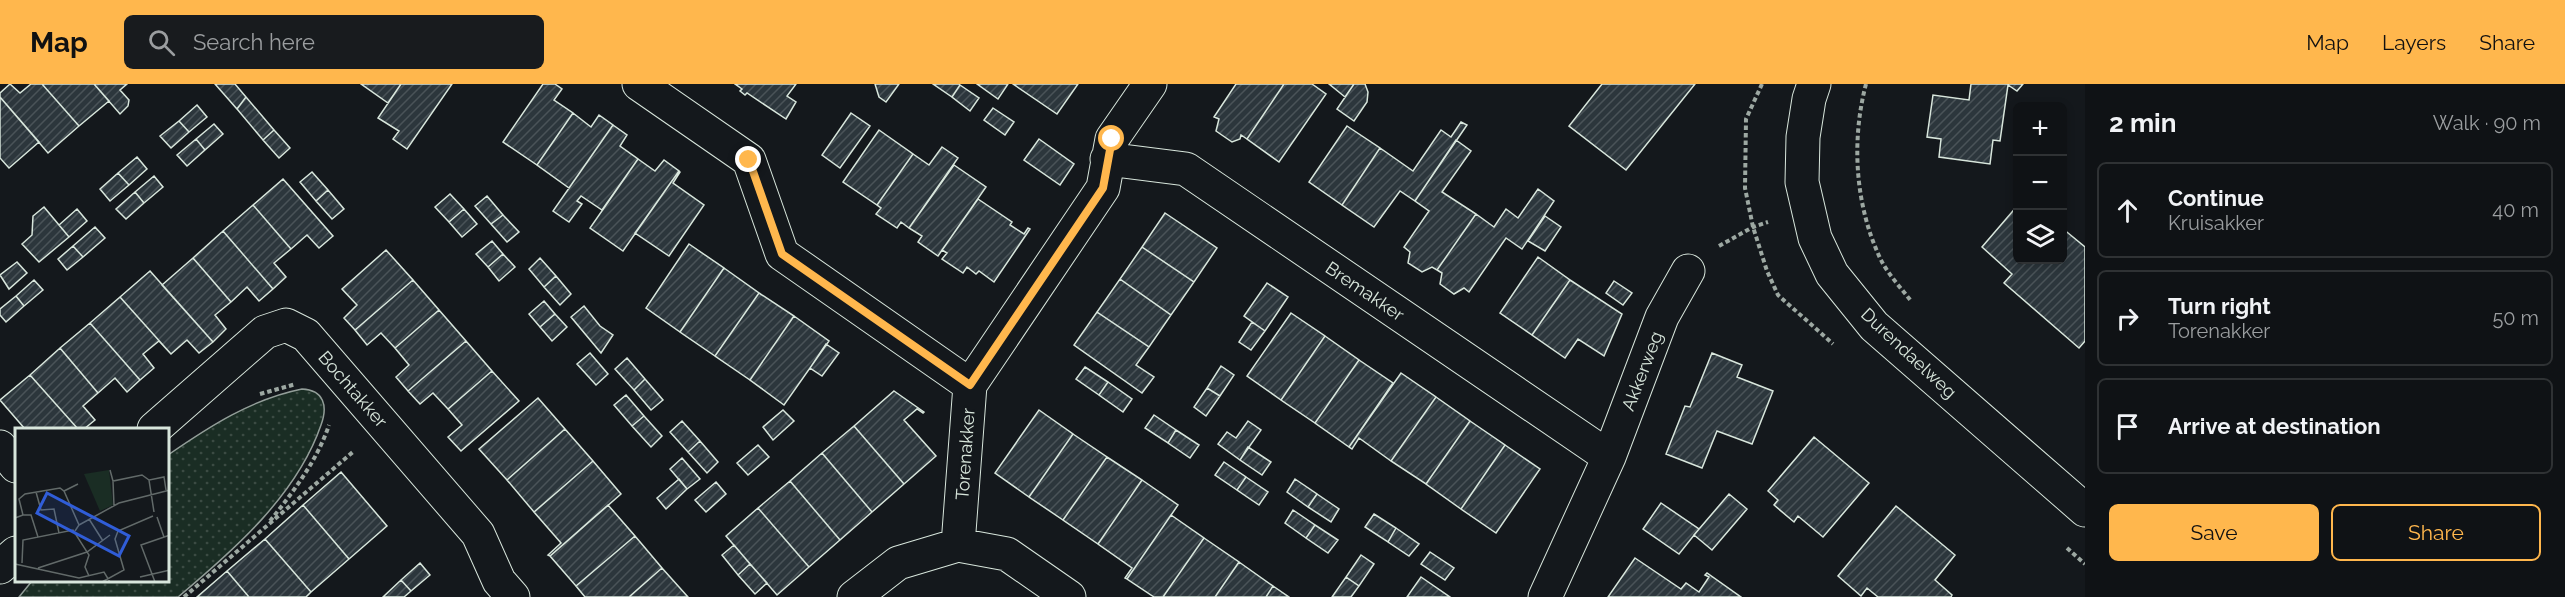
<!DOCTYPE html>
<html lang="en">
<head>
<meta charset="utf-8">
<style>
	body { margin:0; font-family:Raleway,sans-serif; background:#181b1e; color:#f1f3f6 }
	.controls { position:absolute; right:18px; top:18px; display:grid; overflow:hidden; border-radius:9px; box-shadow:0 3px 9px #0003 }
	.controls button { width:54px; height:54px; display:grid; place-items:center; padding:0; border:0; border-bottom:2px solid #2f3234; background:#0f1215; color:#f1f3f6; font:30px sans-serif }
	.stop { position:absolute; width:18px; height:18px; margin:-14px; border:4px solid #ffb74d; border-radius:50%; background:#fff }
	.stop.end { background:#ffb74d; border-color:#fff; box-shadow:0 2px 6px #0008 }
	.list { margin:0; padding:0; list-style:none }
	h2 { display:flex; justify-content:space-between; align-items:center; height:78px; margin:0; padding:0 24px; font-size:26px }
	h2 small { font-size:20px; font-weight:400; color:#9b9ea0 }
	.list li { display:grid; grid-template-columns:39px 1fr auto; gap:18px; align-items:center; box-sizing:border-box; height:96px; margin:0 12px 12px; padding:0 12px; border:2px solid #2f3234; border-radius:9px }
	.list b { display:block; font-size:22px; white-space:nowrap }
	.list p { margin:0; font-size:20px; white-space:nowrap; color:#9b9ea0 }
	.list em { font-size:20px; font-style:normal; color:#9b9ea0 }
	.actions { display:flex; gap:12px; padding:18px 24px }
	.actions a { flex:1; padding:14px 0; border:2px solid #ffb74d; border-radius:9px; text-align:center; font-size:21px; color:#ffb74d }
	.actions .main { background:#ffb74d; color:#111 }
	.icon { flex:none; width:33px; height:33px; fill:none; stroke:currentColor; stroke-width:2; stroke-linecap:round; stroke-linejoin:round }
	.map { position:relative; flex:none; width:2085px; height:513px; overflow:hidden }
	header { display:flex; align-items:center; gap:36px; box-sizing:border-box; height:84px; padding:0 30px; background:#ffb74d; color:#111 }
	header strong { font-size:28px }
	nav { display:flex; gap:33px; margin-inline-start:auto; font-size:21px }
	.search { width:420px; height:54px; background:#181b1e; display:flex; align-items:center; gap:15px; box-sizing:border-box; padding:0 21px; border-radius:9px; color:#9b9ea0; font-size:22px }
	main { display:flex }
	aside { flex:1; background:#0f1215 }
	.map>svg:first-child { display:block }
	.park { fill:url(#park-dots); stroke:#939e99; stroke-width:1.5 }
	.building { fill:url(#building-hatch); stroke:#d8e6dc; stroke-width:1.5 }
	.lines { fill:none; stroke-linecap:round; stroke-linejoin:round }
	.minor-casing { stroke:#d8e6dc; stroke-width:35 }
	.path { stroke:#9da8a2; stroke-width:4; stroke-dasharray:4.5 3; stroke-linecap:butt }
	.minor { stroke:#14181c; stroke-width:33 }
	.route { stroke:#ffb74d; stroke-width:8 }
	.labels { text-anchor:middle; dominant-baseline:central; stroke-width:4.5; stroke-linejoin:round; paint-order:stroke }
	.street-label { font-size:18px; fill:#d8e6dc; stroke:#14181c }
	.inset-road { fill:none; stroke:#626a69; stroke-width:1.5 }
	.view { fill:#305dd8; fill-opacity:0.15; stroke:#305dd8; stroke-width:3 }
	.inset-edge { fill:none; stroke:#d8e6dc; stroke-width:3 }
</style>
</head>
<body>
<header>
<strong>Map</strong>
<div class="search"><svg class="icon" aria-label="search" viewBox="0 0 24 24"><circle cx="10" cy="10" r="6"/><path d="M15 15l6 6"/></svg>Search here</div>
<nav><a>Map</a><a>Layers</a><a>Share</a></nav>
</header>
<main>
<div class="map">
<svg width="2085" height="513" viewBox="0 0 2085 513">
	<defs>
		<pattern id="park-dots" width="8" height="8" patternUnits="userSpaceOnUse" patternTransform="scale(1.5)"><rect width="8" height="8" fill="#1a2d24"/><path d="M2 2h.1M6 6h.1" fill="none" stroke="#3b4b43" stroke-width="1.8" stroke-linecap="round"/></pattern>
		<pattern id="building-hatch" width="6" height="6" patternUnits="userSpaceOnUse" patternTransform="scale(1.5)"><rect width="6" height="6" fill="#2c363c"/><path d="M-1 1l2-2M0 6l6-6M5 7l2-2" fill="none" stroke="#4a5358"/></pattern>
	</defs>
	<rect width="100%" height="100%" fill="#14181c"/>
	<path class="park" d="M302,305C324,306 328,322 321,341C297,411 234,466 178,513H19L32,497L168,496V371C210,342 252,315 302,305Z"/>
	<path class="building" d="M10,0L20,9L31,0H42L79,42L48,69L0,13V9Z
		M42,0H94L109,17L79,42Z
		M94,0H127L120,6L129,16L128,22L120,30Z
		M215,0H235L246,13L237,25Z
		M361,0H401L388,19Z
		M401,0H452L407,65L393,55L399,47L378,34Z
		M543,0H555L562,5L554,16L573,29L537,81L503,58Z
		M735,0H796L787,12L796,18L786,35L747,9L745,11L740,7L742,5Z
		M875,0H899L886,18L879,13Z
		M933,0H959L960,1L952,13Z
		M977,0H1008L998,15Z
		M1013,0H1078L1057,30Z
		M1236,0H1284L1247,55L1241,51L1240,55L1232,58L1216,47L1219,35L1214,33Z
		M1284,0H1312L1326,10L1279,78L1247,55Z
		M1329,0H1354L1345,13Z
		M1354,0H1365L1368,8L1367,18L1354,37L1337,25Z
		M1602,0H1695L1626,86L1569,42Z
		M1971,0H2023L2017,7L2008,1L2000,57L1993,56L1990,80L1939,73L1941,55L1927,53L1933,11L1969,16Z
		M960,1L979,14L970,27L952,13Z
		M0,13L39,58L9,84L0,74Z
		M246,13L274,46L263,56L237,25Z
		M197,21L207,33L189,48L179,37Z
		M993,24L1014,38L1005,51L984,36Z
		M573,29L591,43L599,31L613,41L569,104L537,81Z
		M851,29L870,42L840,84L822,71Z
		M179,37L189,48L171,64L160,52Z
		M1461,38L1467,41L1415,117L1400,107L1374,143L1342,121L1380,64L1413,87L1441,46L1451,53Z
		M214,40L223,50L205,66L196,55Z
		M613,41L627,51L620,62L638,75L602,126L581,112L577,117L582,120L569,138L553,127Z
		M1347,42L1380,64L1342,121L1309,98Z
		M274,46L290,64L279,74L263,56Z
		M879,46L913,70L877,121L843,98Z
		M196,55L205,66L187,82L177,71Z
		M1039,55L1074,80L1060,101L1024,76Z
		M1456,56L1471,67L1442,108L1476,130L1437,186L1432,183L1422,188L1408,179L1410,168L1404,163L1429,127L1415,117Z
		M942,63L958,74L909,144L901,138L897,144L876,130L881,124L877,121L913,70L929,81Z
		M137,73L147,85L129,101L118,89Z
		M638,75L655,87L664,76L679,87L623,167L590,144Z
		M954,81L986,103L938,172L918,158L922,152L909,144Z
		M679,87L680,88L673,99L704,121L669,172L635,149Z
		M312,88L328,106L316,117L300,98Z
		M118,89L129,101L110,117L100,105Z
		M154,92L163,103L144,119L135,108Z
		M283,95L333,152L319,164L307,151L291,165L253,121Z
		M1538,105L1554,117L1522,165L1506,154L1469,208L1464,204L1454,210L1440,200L1442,189L1437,186L1476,130L1494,143L1506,125L1518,134Z
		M328,106L344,125L332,135L316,117Z
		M135,108L144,119L126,135L116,125Z
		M450,110L464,125L449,138L435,123Z
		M487,112L503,131L491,140L475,122Z
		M978,115L1012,138L1010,141L1024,150L1028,144L1030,145L994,198L979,187L976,190L967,183L963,189L942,175L947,169L942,166Z
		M253,121L291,165L274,179L286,193L273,205L223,147Z
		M2018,121V176H2062V144L2085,163V257L2079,264L2004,199L2012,190L1982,163Z
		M44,123L69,153L39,178L22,160L32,151L33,132Z
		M77,125L87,137L69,153L59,141Z
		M464,125L477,140L462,153L449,138Z
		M1165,129L1217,164L1194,198L1142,163Z
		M503,131L519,148L507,158L491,140Z
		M1545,132L1561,143L1545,167L1528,157Z
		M95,143L105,154L83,173L73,162Z
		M223,147L273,205L259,217L247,203L231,218L193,174Z
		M492,157L503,170L488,183L476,170Z
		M689,160L724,184L680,248L646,224Z
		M73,162L83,173L67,186L58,175Z
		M1142,163L1194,198L1171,231L1120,195Z
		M386,166L413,196L355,246L344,234L357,221L342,205Z
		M503,170L515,183L499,197L488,183Z
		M1538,173L1570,196L1532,251L1500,229Z
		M193,174L231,218L215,231L226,245L213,258L162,201Z
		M540,174L556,192L544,203L529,185Z
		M17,178L27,189L9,205L0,191Z
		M724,184L759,209L715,272L680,248Z
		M150,187L213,258L199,269L187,256L171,270L120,213Z
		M556,192L571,210L560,221L544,203Z
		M1120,195L1171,231L1149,263L1097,228Z
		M34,196L43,206L24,222L16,212Z
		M413,196L439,226L395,264L381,249L367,261L355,246Z
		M1570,196L1622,230L1604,272L1578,255L1565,274L1532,251Z
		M1614,197L1632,209L1623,221L1606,209Z
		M1267,199L1288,213L1265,247L1244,232Z
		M759,209L794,232L750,296L715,272Z
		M16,212L24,222L6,238L0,231V225Z
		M120,213L171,270L159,257L143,270L154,284L140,296L90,239Z
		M544,217L555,230L540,243L529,230Z
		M584,222L600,242L613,251L601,269L571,233Z
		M439,226L466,257L408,307L396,293L409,281L395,264Z
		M1097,228L1149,263L1136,281L1154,293L1142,309L1074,261Z
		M1291,229L1325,252L1281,316L1247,292Z
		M555,230L567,243L552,257L540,243Z
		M794,232L829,257L784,321L750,296Z
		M1252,238L1265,247L1251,266L1239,258Z
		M90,239L140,296L127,308L115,294L98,309L60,264Z
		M1325,252L1359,276L1315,339L1281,316Z
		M466,257L492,287L448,325L433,309L420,320L408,307Z
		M826,260L839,269L822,292L810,284Z
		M60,264L98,309L83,322L95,336L84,345H78L30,291Z
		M590,269L608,290L596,301L577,280Z
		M1712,269L1742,281L1737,293L1773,307L1752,360L1717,347L1702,384L1666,370L1685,322L1690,323Z
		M627,274L645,295L634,306L615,285Z
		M1359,276L1393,299L1349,363L1315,339Z
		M1221,282L1234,291L1220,312L1207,304Z
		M1085,283L1108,298L1099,311L1076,295Z
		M492,287L519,317L461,367L448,353L462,341L448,325Z
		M1401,289L1436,313L1391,377L1359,354L1352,365L1349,363Z
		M30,291L78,345H25L0,316Z
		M645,295L663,316L651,326L634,306Z
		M1108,298L1132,315L1123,328L1099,311Z
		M1207,304L1220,312L1206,332L1194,323Z
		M894,307L924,328L923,329L917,325L904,336L936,372L904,400L854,342Z
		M626,311L644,332L632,342L614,321Z
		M1436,313L1470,337L1426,400L1391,377Z
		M538,314L565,345L507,396L479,365Z
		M783,326L794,337L773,356L763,343Z
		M1039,326L1073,350L1029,413L995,389Z
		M1154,331L1176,346L1168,359L1145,344Z
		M644,332L662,352L651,363L632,342Z
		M682,337L700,357L688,368L670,348Z
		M1248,337L1261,346L1240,376L1218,360L1227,348L1236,354Z
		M1470,337L1505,361L1461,425L1426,400Z
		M854,342L904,400L872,428L822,369Z
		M565,345L593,377L534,428L507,396Z
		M1176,346L1199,361L1190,374L1168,359Z
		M1073,350L1107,373L1063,436L1029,413Z
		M1814,353L1869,399L1823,453L1798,432L1794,438L1774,421L1778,416L1768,407Z
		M700,357L718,378L707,389L688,368Z
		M758,361L769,373L748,391L737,379Z
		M1505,361L1540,385L1496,449L1461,425Z
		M1248,363L1271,378L1262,391L1240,376Z
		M822,369L872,428L840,456L790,397Z
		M1107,373L1142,396L1098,460L1063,436Z
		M682,374L700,395L687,405L670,385Z
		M593,377L621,410L550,472L548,471L561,459L534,428Z
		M1224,378L1246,393L1237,406L1215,391Z
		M341,388L387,442L349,475L303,421Z
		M1246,393L1268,408L1259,421L1237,406Z
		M679,395L687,405L666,425L657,414Z
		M1295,395L1317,410L1308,423L1287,408Z
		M1142,396L1178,421L1127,495L1125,494L1132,484L1098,460Z
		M790,397L840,456L809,483L758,424Z
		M716,398L726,410L706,428L695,416Z
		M1317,410L1339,425L1331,438L1308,423Z
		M1729,410L1747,425L1712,466L1694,451Z
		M1661,419L1699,445L1679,470L1643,445Z
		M303,421L349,475L311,508L265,455Z
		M608,421L635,452L576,502L550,472Z
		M1896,422L1955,471L1935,496L1952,511L1951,513H1878L1867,504L1861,512L1838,492Z
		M758,424L809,483L777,511L726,452Z
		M1293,426L1315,441L1306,454L1285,439Z
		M1374,430L1396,444L1388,458L1365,443Z
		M1171,431L1204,454L1163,513H1154L1127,495Z
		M1315,441L1338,456L1328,469L1306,454Z
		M1396,444L1419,460L1409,472L1388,458Z
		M635,452L662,484L629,513H585L576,502Z
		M1204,454L1239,478L1215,513H1163Z
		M265,455L311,508L306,513H249L227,487Z
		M734,461L750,480L738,491L722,471Z
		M1430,468L1454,484L1445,496L1421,480Z
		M1361,471L1374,480L1359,502L1346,493Z
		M1635,474L1681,505L1686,499L1699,508L1709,493L1705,491L1707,489L1741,513H1608Z
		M1239,478L1273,502L1266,513H1215Z
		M420,479L430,491L411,507L401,496Z
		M750,480L767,499L755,510L738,491Z
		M662,484L688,513H629Z
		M227,487L249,513H197Z
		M1346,493L1359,502L1351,513H1332Z
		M1421,493L1450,513H1407Z
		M401,496L411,507L404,513H383Z
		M1273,502L1289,513H1266Z"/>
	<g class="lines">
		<g class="minor-casing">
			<path id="minor" d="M639,0L749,76L782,170L970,301L958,461
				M1814,0L1809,15L1803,53L1802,98L1815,154L1832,190L1874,242L2085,426
				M1107,75L1186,85L1609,373
				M970,301L1103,104L1112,55L1150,0
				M154,345L265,248L286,241L306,251L478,450L499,497L513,513
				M0,363L16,382
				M0,483L16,469
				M854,513L898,479L958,461L1007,470L1069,513
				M1545,513L1609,373L1662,233L1688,187"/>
		</g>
		<path class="path" d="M1762,0L1746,35L1745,104L1753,143L1767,187L1778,211L1833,260
			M1866,0C1851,57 1855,122 1881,176C1888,190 1901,204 1911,217
			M1719,162L1753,143L1768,138
			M260,310L296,300
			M270,437C293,408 317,377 329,341
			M2067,464L2085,480
			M184,513L354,367"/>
		<use href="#minor" class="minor"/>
	</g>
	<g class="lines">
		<path class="route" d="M749,76L782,170L970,301L1103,104L1112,55"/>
	</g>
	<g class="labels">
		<g class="street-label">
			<text transform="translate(1365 207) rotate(34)">Bremakker</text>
			<text transform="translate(1909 269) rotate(43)">Durendaelweg</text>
			<text transform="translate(1642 287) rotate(-69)">Akkerweg</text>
			<text transform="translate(353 305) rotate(49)">Bochtakker</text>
			<text transform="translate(965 370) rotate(-86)">Torenakker</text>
		</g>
	</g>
	<g transform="translate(15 344)">
		<rect width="154" height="154" fill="#14181c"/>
		<path d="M94,42L98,77L85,83L69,46Z" fill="#1a2d24"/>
		<path class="inset-road" d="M95,42L98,53L127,47L134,52M98,53L99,78M49,63L64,97L60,103M21,64L26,82L39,81L44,105M139,84L134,52L149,49L151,62M8,87H16L23,109M142,89L149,109M0,90L8,87L4,71L10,66L45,60L49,63L63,56M74,91L88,113M64,97L104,75L155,62M7,135L8,112L58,102L74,127L70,139L74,148M0,136L64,150L89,144L95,154M23,140L72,124L95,107M125,149L155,142M87,154L109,142L100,111L103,103L138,88M140,154L126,117L155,107"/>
		<path class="view" d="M32,65L114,108L104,128L22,85Z"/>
		<rect width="154" height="154" class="inset-edge"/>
	</g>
</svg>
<div class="controls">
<button>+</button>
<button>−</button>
<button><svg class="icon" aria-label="layers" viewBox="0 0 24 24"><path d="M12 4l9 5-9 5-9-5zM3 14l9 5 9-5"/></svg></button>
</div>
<div class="stop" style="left:1112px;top:55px"></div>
<div class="stop end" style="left:749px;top:76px"></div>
</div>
<aside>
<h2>2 min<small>Walk · 90 m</small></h2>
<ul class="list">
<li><svg class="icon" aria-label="ahead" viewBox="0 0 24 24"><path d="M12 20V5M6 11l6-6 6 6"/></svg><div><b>Continue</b><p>Kruisakker</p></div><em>40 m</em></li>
<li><svg class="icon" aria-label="right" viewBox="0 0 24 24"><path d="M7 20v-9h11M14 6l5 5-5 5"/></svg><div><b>Turn right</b><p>Torenakker</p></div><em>50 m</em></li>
<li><svg class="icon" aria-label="arrive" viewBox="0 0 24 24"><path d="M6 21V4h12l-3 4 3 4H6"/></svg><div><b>Arrive at destination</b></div></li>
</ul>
<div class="actions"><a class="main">Save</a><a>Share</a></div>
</aside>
</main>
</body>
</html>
